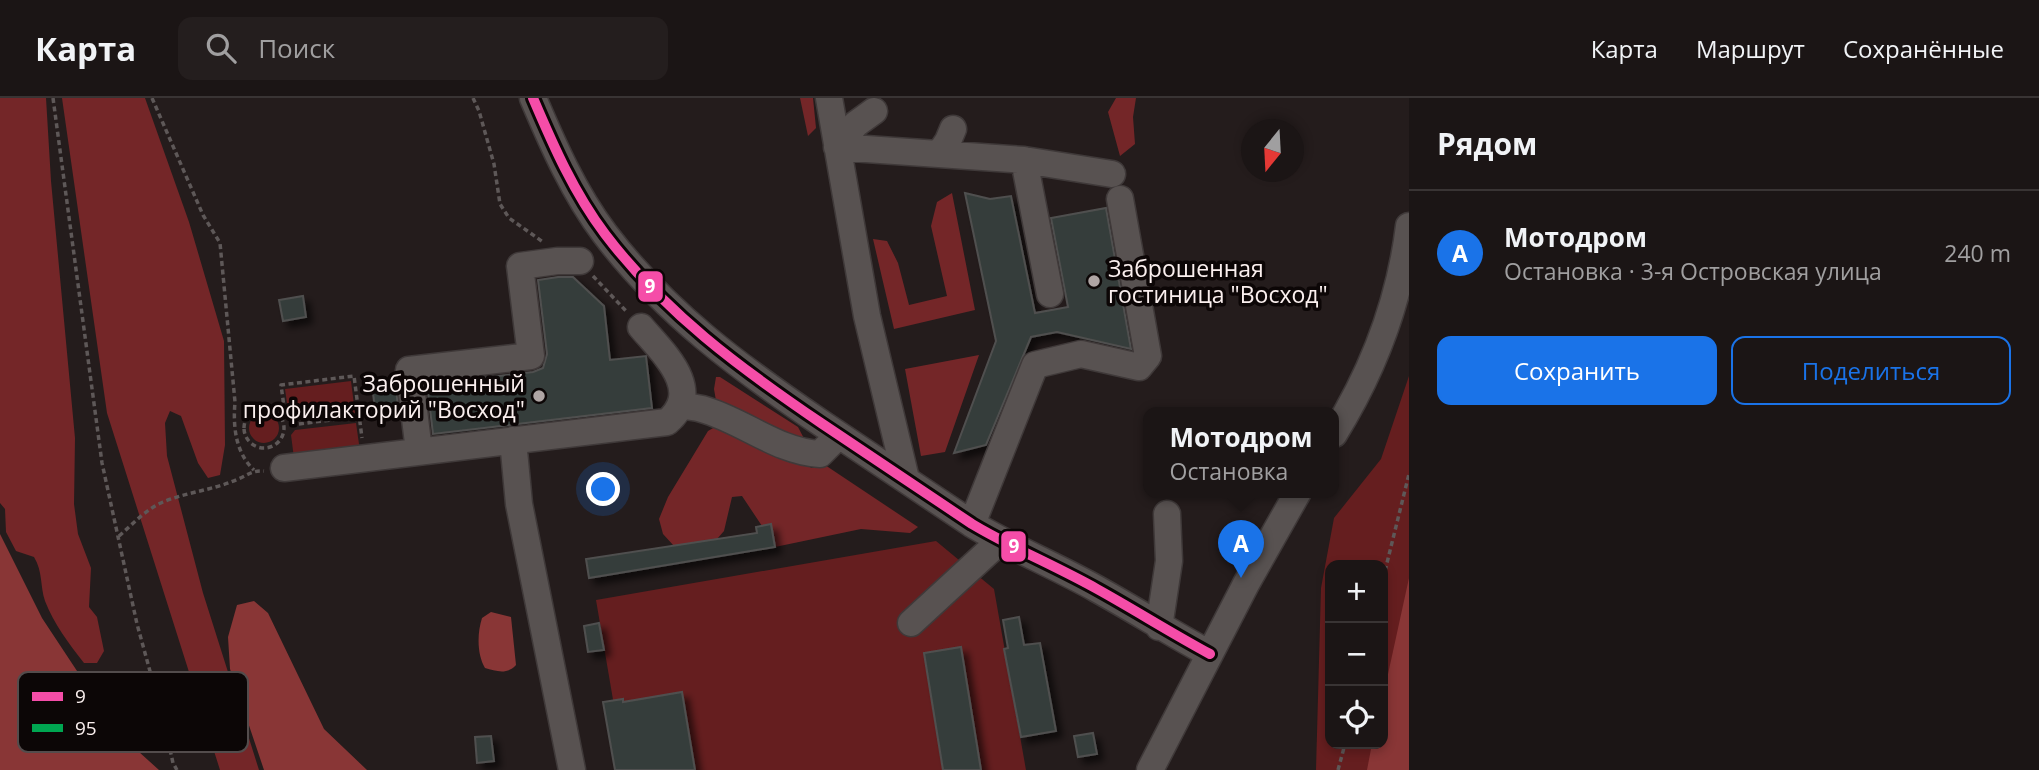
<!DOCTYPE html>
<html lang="ru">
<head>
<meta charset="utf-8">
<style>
	body { margin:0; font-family:"Open Sans",sans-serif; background:#241e1e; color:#f1f3f6 }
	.controls { position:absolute; right:21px; bottom:21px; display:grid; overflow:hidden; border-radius:14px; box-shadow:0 4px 10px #0003 }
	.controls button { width:63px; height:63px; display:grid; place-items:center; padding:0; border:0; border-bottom:2px solid #393434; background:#1b1515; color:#f1f3f6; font:35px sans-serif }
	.compass { position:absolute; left:1241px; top:21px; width:63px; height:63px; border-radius:50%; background:#1b1515; box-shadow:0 4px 10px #0003; rotate:198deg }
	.you { position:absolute; left:604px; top:392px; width:24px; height:24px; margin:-18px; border:5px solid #fff; border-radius:50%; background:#1a73e8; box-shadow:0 0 0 10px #1a73e833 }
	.badge { display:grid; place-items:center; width:46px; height:46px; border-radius:50%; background:#1a73e8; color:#fff; font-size:23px; font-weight:700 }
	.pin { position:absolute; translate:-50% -58px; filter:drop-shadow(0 2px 4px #0008) }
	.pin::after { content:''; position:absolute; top:37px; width:24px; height:21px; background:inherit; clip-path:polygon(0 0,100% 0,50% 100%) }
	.popup { position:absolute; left:1143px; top:309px; width:196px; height:91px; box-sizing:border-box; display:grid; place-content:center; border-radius:14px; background:#1b1515; filter:drop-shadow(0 2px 5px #0005); font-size:23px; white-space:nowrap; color:#a09fa0 }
	.popup b { font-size:26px; color:#f1f3f6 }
	.popup::after { content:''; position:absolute; left:50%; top:100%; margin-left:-14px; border:14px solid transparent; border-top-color:#1b1515 }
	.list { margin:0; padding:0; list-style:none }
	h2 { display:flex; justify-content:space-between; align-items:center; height:91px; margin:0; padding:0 28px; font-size:30px }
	h2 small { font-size:23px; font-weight:400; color:#a09fa0 }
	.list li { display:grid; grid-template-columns:46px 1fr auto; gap:21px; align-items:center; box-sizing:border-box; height:126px; padding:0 28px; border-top:2px solid #393434 }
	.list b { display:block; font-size:26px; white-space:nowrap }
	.list p { margin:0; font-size:23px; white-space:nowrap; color:#a09fa0 }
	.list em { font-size:23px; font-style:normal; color:#a09fa0 }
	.actions { display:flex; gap:14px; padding:21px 28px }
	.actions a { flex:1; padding:16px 0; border:2px solid #1a73e8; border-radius:14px; text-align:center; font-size:24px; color:#1a73e8 }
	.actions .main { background:#1a73e8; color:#fff }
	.icon { flex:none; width:38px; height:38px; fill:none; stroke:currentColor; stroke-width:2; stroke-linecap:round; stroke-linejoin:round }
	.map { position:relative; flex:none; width:1409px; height:672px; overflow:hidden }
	header { display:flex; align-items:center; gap:42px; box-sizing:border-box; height:98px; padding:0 35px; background:#1b1515; border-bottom:2px solid #393434 }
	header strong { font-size:33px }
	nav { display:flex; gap:38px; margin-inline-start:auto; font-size:24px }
	.search { width:490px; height:63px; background:#241e1e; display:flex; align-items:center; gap:18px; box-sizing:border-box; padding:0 24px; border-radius:14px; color:#a09fa0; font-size:26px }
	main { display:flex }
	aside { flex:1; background:#1b1515 }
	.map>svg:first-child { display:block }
	.green { fill:#651e1f; fill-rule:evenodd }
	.forest { fill:#742628 }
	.water { fill:#893636 }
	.building { fill:#363e3b; stroke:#50504f; stroke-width:2; filter:url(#shadow) }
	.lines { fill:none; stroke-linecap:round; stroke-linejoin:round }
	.minor-casing { stroke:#3f3939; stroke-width:29 }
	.path { stroke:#5e5858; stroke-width:3.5; stroke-dasharray:5 3.5; stroke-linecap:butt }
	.minor { stroke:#585251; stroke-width:26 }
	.bus-1-casing { stroke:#0c0606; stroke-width:16 }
	.bus-1 { stroke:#f54da8; stroke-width:10 }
	.poi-dot { fill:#afa5a4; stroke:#0c0606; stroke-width:2.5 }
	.labels { text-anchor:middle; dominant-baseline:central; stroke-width:7; stroke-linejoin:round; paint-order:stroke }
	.poi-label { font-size:23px; fill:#faefee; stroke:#0c0606; text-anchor:start }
	.key { fill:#0c0606; stroke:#534c4c; stroke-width:2 }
	.key-label { font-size:19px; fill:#faefee }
	.line-badge { stroke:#0c0606; stroke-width:2.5 }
	.badge-label { font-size:19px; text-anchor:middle; font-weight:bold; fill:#fff }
</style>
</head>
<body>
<header>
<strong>Карта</strong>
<div class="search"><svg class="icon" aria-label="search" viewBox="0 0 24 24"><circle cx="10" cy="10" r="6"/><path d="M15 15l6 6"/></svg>Поиск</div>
<nav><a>Карта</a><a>Маршрут</a><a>Сохранённые</a></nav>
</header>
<main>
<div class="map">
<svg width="1409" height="672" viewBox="0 0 1409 672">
	<defs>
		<filter id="shadow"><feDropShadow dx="6" dy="6" stdDeviation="3.5" flood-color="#0009"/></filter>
	</defs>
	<rect width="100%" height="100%" fill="#241c1c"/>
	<path class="green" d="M1409,278V672H1316L1321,490L1334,420L1381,361ZM1330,467H1383V646H1330Z
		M351,283L355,315L293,322L289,319L285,291Z
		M249 330a15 15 0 1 1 30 0a15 15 0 1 1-30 0Z
		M356,325L360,353L294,360L291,337L295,332Z
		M936,443L994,491L1026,672H625L596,502Z"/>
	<path class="forest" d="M0,0H46L51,83L75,340L74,406L78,436L91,470L89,509L97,519L104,553L97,565H84C69,546 54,526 45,503C40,488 43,474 34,459L16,453L6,434L5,411L0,405Z
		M62,0H145L189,124L224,243L225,347L220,377L208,380L198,365L181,318L170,313L165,325L167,358L203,495L259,672H220L107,315Z
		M800,0H813L816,30L808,38Z
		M1116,0H1136L1133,19L1135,46L1120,58L1108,14Z
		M952,95L975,212L894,231L873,141L887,143L898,165L909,207L947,198L931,128L937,104Z
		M979,257L945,354L921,358L905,271Z
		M716,279H720L798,329L810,352L803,360L811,370L825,367L918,429L910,435L861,431L775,449L771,427L762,428L742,398L732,399L724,433L717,441L674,448L663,436L659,421L668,399L708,333L720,326L714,291Z"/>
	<path class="water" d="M0,436L42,520L118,635L159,672H0Z
		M1409,480V672H1367L1372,646H1383V599Z
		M254,503L268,515L324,631L367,672H264L230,571L228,539L237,507Z
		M491,514L511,519L516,567C507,577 496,573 485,570C477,556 477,536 482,520Z"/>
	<path class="building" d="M965,95L990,101L1011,98L1035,215L1068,209L1051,120L1106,110L1131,251L1057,234L1031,239L986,347L954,355L996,243Z
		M558,179H573L604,208L610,262L646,258L652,310L433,336L427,286L533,274L543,270L547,256L538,182Z
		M303,198L306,219L283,223L279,202Z
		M395,284L398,308L375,311L372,287Z
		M771,426L775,449L589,480L586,461L757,435L756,429Z
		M1019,519L1024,547L1040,545L1056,633L1021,639L1004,551L1008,550L1003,522Z
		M599,525L604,552L588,554L584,528Z
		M961,549L981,672H943L924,555Z
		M682,594L695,672H615L603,604L623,601V604Z
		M1093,635L1097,656L1078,659L1074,638Z
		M491,638L494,663L477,665L475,639Z"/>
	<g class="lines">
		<g class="minor-casing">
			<path id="minor" d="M533,0C553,47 574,95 605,136C665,215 740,270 821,325C871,359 922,392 972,426C1012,450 1056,468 1097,491C1135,512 1171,535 1210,556
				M829,0L867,218L906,381
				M837,49L1024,62L1112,76
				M837,49L856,26L874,13
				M940,55L948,43L953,31
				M1024,62L1050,196
				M681,307C688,309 695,309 702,311C742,322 778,354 820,356L839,337
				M1334,336C1373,273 1400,202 1409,128
				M513,342L519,406L572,672
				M419,353L409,272L531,258L520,168L557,163H580
				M284,370L667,324C705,292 663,255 641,229
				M972,426L1035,267L1081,256L1139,269L1148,258L1120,101
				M911,525L1000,443
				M1159,529L1169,463L1167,416
				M1150,672L1246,486L1298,394"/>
		</g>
		<path class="path" d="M53,0L102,365L137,526L164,624L173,665L177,672
			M152,0L203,117L220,145L235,304C233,328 235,354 254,372
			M473,0L479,13L494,66L500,106L509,120L543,144
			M593,178L626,213
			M244 330a20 20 0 1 1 40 0a20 20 0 1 1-40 0Z
			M281,320L285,316L281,287L354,278L362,340
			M299,326L394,314
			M119,438C133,426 146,411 163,404C187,394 214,392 238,381C248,377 253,372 264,373
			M1383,481L1409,376
			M1338,672L1345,646"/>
		<use href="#minor" class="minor"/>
		<g class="bus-1-casing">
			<path id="bus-1" d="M533,0C553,47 574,95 605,136C665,215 740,270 821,325C871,359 922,392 972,426C1012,450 1056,468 1097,491C1135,512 1171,535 1210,556"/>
		</g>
		<use href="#bus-1" class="bus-1"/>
	</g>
	<g class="poi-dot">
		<circle cx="1094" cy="183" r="7"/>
		<circle cx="539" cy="298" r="7"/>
	</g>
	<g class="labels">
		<g class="poi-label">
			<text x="1108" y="170">Заброшенная<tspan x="1108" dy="26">гостиница "Восход"</tspan></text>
			<text x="525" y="285" text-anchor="end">Заброшенный<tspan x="525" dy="26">профилакторий "Восход"</tspan></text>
		</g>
	</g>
	<rect x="18" y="574" width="230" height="80" rx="10" class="key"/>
	<rect x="32" y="594" width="31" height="9" fill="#f54da8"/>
	<rect x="32" y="626" width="31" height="8" fill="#00a651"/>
	<g class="key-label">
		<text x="75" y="605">9</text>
		<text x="75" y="637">95</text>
	</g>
	<g class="line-badge">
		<rect x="637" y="172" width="27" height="33" rx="7" fill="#f54da8"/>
		<rect x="1000" y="432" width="27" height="33" rx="7" fill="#f54da8"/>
	</g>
	<g class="badge-label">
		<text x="650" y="195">9</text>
		<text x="1014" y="455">9</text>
	</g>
</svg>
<div class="controls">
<button>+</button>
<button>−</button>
<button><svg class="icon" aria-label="locate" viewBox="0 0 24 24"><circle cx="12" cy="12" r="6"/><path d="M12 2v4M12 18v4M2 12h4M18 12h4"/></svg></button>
</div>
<svg class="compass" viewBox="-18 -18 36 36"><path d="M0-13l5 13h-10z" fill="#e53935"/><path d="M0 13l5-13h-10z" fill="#a09fa0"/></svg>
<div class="you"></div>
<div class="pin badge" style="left:1241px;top:480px">A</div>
<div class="popup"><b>Мотодром</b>Остановка</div>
</div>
<aside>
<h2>Рядом<small></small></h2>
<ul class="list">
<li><span class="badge">A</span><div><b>Мотодром</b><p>Остановка · 3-я Островская улица</p></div><em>240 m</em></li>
</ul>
<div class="actions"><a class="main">Сохранить</a><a>Поделиться</a></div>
</aside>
</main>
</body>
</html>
